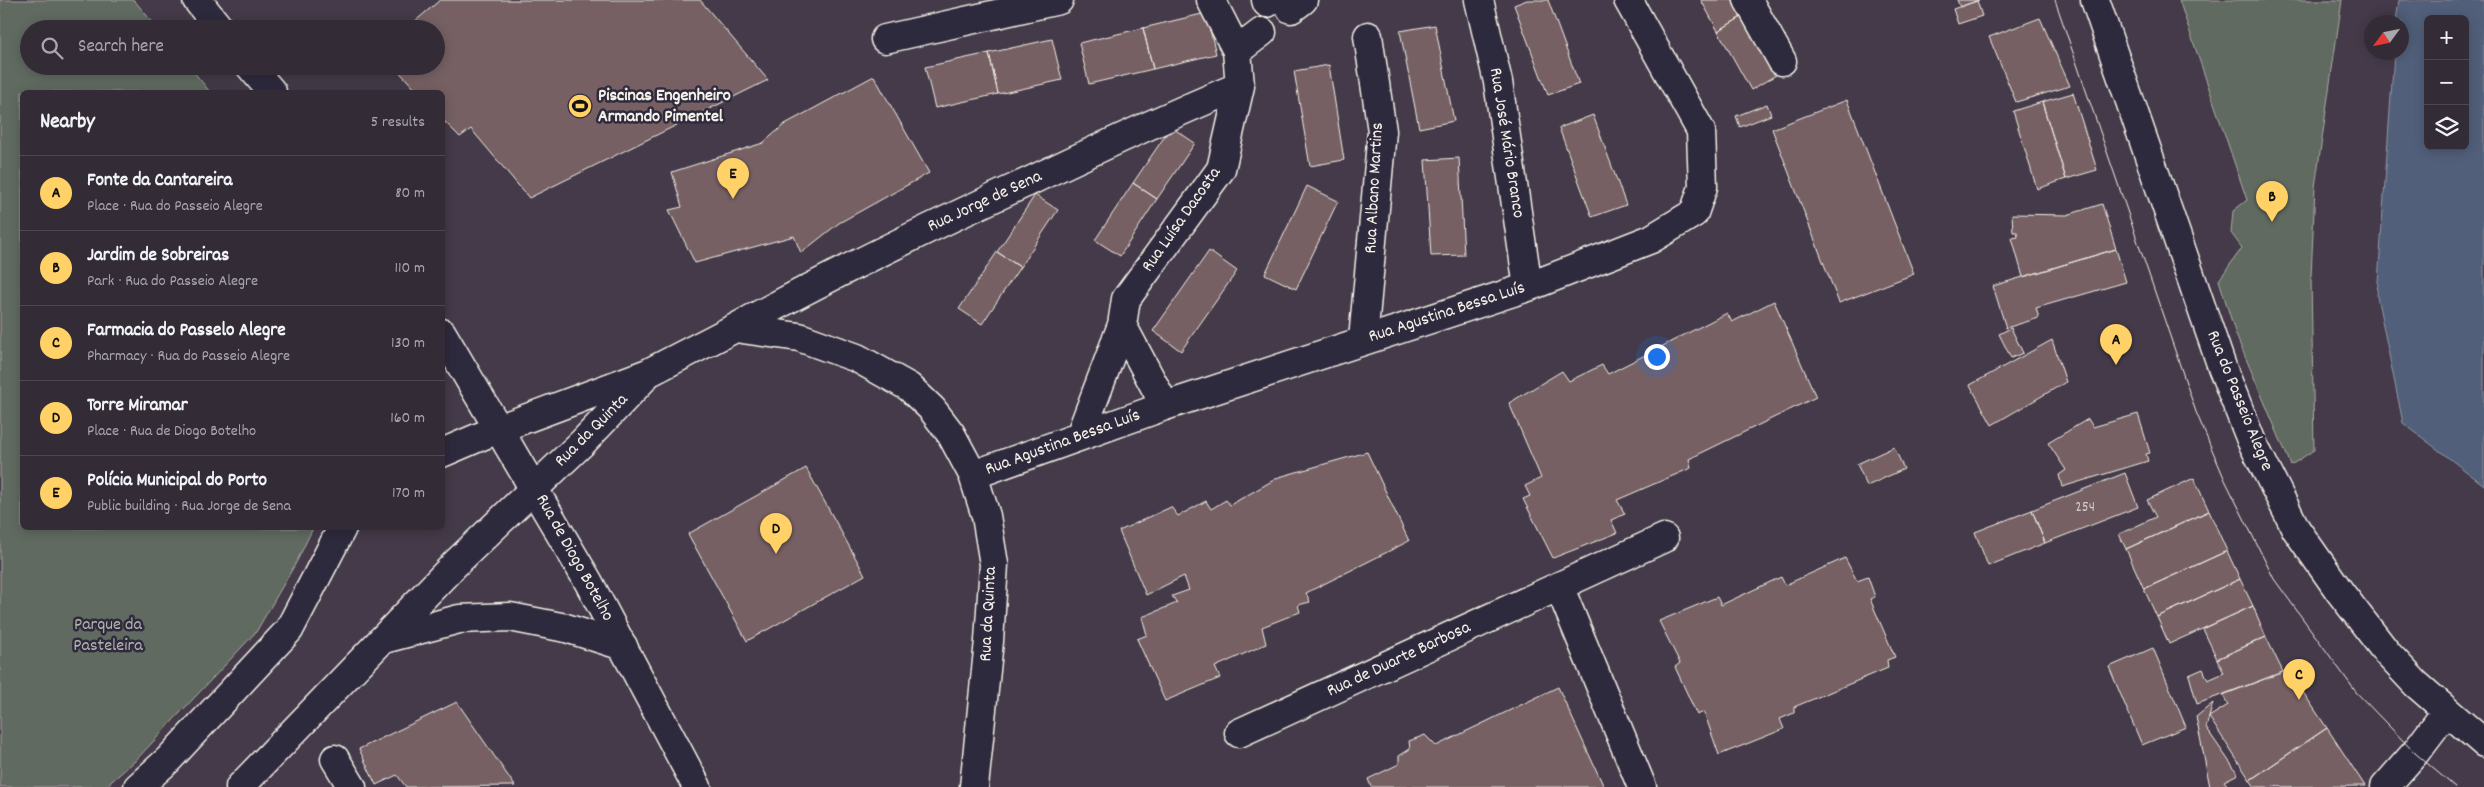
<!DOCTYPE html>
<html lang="en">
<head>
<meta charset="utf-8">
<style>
	body { margin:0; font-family:Dekko,sans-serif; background:#3b343f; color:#f1f3f6 }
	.controls { position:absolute; right:15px; top:15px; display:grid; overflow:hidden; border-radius:8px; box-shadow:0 2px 12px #0003 }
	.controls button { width:45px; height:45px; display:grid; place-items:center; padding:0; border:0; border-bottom:1px solid #4e4852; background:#332c37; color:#f1f3f6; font:25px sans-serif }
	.compass { position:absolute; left:2364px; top:15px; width:45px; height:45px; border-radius:50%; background:#332c37; box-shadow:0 2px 12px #0003; rotate:237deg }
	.you { position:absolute; left:1656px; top:356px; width:18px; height:18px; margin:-12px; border:4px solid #fff; border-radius:50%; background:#1a73e8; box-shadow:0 0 0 8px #1a73e833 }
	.badge { display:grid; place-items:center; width:32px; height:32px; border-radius:50%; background:#ffd166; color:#111; font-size:16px; font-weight:700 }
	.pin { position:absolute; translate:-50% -41px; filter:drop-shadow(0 1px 2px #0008) }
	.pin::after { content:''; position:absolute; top:26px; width:18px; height:15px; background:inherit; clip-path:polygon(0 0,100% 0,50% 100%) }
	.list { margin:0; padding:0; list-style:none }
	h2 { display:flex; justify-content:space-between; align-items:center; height:65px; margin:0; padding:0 20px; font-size:21px }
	h2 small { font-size:16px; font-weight:400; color:#a9a7ad }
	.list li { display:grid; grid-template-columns:32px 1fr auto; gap:15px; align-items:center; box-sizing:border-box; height:75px; padding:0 20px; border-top:1px solid #4e4852 }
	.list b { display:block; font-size:19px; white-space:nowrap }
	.list p { margin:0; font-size:16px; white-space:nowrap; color:#a9a7ad }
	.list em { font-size:16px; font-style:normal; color:#a9a7ad }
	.icon { flex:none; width:28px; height:28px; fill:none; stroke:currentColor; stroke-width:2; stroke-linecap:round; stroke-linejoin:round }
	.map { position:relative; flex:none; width:2484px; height:787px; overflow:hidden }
	.search { position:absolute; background:#332c37; box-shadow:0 2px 12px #0003; left:20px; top:20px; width:425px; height:55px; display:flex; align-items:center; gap:12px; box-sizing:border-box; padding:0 18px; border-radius:28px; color:#a9a7ad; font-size:19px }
	.panel { position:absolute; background:#332c37; box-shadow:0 2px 12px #0003; left:20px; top:90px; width:425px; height:440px; border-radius:8px }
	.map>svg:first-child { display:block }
	.green { fill:#616b60; stroke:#aaaea4 }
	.water { fill:#515e7a; stroke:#9299a6; fill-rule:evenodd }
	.building { fill:#766164; stroke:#f4f1e8 }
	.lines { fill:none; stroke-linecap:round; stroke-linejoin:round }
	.minor-casing { stroke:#f4f1e8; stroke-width:31 }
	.major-casing { stroke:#f4f1e8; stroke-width:31 }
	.minor { stroke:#2f2a3d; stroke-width:28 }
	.major { stroke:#2f2a3d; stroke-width:28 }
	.tram { stroke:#f4f1e8; stroke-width:1 }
	.labels { text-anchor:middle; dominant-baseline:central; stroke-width:5; stroke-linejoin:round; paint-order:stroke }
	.number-label { font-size:15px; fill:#d4cdc7 }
	.poi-label { font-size:18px; font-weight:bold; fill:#f4f1e8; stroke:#2f2a3d; text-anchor:start }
	.street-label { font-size:18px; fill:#f4f1e8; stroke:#2f2a3d }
	.park-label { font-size:18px; fill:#b2b5ab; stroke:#2f2a3d }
</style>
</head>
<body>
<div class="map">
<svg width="2484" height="787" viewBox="0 0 2484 787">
	<rect width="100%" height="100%" fill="#443a49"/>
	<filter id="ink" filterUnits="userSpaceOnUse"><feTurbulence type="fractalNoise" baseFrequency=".02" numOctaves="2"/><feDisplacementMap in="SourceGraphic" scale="10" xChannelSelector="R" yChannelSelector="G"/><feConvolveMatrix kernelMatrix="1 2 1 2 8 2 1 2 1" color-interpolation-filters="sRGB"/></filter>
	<g filter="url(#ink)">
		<path class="green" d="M0,0H134L158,29H29V66H189L210,92H22V528H313L297,561L256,632L135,761L105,787H0Z
			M2179,0H2342L2315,187L2311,277L2314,450L2291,465L2236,335L2219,280L2242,248L2231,233L2233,211L2247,200Z"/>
		<path class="water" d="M2399,0H2484V485L2403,423L2377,296L2394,53L2402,52V22H2396ZM2428,19H2465V146H2428Z"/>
		<path class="building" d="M440,0H700L768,80L529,198L471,129L460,137L442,119V92H418L394,66H436V29H406Z
			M1527,0H1548L1579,84L1548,95L1514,5Z
			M1701,0H1734L1743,16L1718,31Z
			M1957,0H1979L1960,7Z
			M1977,1L1982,16L1958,24L1953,9Z
			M1206,13L1216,54L1153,69L1143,28Z
			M1743,16L1776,75L1751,90L1718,31Z
			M2040,18L2070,86L2016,102L1989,37Z
			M1435,25L1454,121L1419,128L1400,31Z
			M1143,28L1153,69L1089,84L1079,43Z
			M1052,39L1062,80L998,94L989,53Z
			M989,53L998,94L935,108L925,67Z
			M1329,65L1344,160L1310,166L1294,71Z
			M874,76L929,173L839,223L801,253L794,236L695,263L669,210L682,207L672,172L763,143L785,124Z
			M2073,93L2097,170L2066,179L2042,102Z
			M1847,100L1914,274L1839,303L1772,129Z
			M2042,102L2066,179L2037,189L2013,111Z
			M1767,104L1771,115L1740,127L1736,116Z
			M1593,115L1626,205L1592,217L1559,128Z
			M1171,127L1195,143L1157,199L1133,183Z
			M1459,158L1464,255L1431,256L1425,160Z
			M1133,183L1157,199L1120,256L1095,240Z
			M1307,186L1338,201L1296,289L1265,274Z
			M1035,195L1058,210L1020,267L997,252Z
			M2102,204L2116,249L2023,277L2012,238L2018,237L2017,232H2013L2012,214L2067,215Z
			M2116,249L2126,282L2036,308L2039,318L2006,328L1993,286Z
			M1209,251L1237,271L1181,351L1153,331Z
			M997,252L1020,267L982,324L959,309Z
			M1774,301L1816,397L1689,459L1691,468L1617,500L1625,514L1611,520L1617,533L1553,558L1523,499L1530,496L1525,486L1541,478L1509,403L1562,371L1569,381L1602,365L1608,374L1727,313L1732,322Z
			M2011,328L2023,353L2011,358L1999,334Z
			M2052,340L2066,382L1992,425L1970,385Z
			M2138,414L2150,453L2146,454L2148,461L2062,487L2059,475L2066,470L2048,443L2088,419L2093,427Z
			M1894,447L1904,469L1867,486L1857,464Z
			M1367,452L1409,541L1306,593L1310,602L1298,605L1300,612L1262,627L1266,644L1215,667L1220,678L1165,701L1137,639L1147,635L1142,617L1177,603L1172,596L1189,590L1184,576L1146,595L1119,531L1171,507L1178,516L1206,501L1211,509L1226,500L1230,505L1279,477Z
			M806,468L865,575L747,641L688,534Z
			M2125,473L2138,507L2045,543L2032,510Z
			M2194,478L2209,511L2126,549L2119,534L2156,517L2147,500Z
			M2032,510L2045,543L1988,566L1975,532Z
			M2209,511L2227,551L2144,589L2126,549Z
			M2227,551L2240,579L2157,617L2144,589Z
			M1845,558L1857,581L1868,577L1875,597L1870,599L1895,657L1887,660L1888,668L1794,707V713L1780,719L1784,729L1719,755L1704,712L1697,715L1675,667L1680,663L1659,621L1717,597L1721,605L1781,577L1785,585Z
			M2240,579L2253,606L2169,644L2157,617Z
			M2253,606L2266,637L2217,659L2203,629Z
			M2266,637L2283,672L2197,704L2189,675L2203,669L2208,680L2224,673L2217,659Z
			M2153,648L2186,727L2142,745L2109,667Z
			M2288,670L2327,728L2250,780L2209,717L2228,705L2223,695Z
			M1558,687L1604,787H1371L1368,779L1399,764V756L1410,749L1409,741L1425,735L1436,746Z
			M457,702L515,786L406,787L397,775L376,785L359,749Z
			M2213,703L2206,728L2238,774L2224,781L2229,787H2210L2196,717Z
			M2327,728L2365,786L2255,787L2250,780Z"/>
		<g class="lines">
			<g class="minor-casing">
				<path id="minor" d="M1266,0L1267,3L1271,0
					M1479,0L1498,82L1528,287
					M1748,0L1782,61
					M1291,9L1303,0
					M885,39L1059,0
					M1237,51L1262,32
					M1122,325L1165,406
					M735,328C831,275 930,227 1030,181C1099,148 1169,115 1240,86
					M1363,340L1382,131L1368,36
					M1080,436L1122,325L1126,299L1221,169L1240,86L1237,51L1211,0
					M442,453L498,429L648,373L735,328L799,337L857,358L909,387L932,409L951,434L973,475L986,516L994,564L989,641L974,787
					M973,475L1165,406L1528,287L1651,239L1694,213L1703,187L1701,131L1628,0
					M1559,586L1642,787
					M384,639L459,619L510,617L566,628L623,646
					M1239,733L1664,538
					M335,759L352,787
					M138,787L168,760L289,630L342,528
					M240,787L455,564L583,442L644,378
					M2385,787L2415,753L2446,712"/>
			</g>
			<g class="major-casing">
				<path id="major" d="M197,0L220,29
					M2095,0L2222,367L2251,440L2296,529L2340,592L2387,653L2416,684L2484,743
					M250,66L272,92
					M442,333L588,581L697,787"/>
			</g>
			<use href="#minor" class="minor"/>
			<use href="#major" class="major"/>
			<path class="tram" d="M2055,0L2196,412L2225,480L2274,579L2356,692L2415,753L2455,787"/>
		</g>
	</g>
	<defs>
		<g id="stadium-disc" transform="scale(1.25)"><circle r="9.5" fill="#ffd166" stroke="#2f2a3d"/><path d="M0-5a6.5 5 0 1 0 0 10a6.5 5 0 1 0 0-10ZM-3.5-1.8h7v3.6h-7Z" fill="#111"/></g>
	</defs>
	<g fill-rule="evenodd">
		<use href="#stadium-disc" x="580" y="106"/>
	</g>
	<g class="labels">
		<g class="number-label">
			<text x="2085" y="508">254</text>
		</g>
		<g class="poi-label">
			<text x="598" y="96">Piscinas Engenheiro<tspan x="598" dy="21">Armando Pimentel</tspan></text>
		</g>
		<g class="street-label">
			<text transform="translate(1506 143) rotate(81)">Rua José Mário Branco</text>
			<text transform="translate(1375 188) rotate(-87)">Rua Albano Martins</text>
			<text transform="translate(985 202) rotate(-25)">Rua Jorge de Sena</text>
			<text transform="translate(1182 220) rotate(-55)">Rua Luísa Dacosta</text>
			<text transform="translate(1447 313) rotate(-18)">Rua Agustina Bessa Luís</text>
			<text transform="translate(2239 401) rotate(68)">Rua do Passeio Alegre</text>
			<text transform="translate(592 431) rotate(-45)">Rua da Quinta</text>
			<text transform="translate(1063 443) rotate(-20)">Rua Agustina Bessa Luís</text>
			<text transform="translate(574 558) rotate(61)">Rua de Diogo Botelho</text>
			<text transform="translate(989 614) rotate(-87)">Rua da Quinta</text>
			<text transform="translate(1399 660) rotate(-25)">Rua de Duarte Barbosa</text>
		</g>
		<g class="park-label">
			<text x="108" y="625">Parque da<tspan x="108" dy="21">Pasteleira</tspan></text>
		</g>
	</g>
</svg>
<div class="controls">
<button>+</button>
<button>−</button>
<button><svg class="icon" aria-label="layers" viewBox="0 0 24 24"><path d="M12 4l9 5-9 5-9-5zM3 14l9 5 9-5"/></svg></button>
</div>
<svg class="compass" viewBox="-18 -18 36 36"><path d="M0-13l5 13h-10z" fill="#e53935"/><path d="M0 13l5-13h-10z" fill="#a9a7ad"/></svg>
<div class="you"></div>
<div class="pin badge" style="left:2116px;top:365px">A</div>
<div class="pin badge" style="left:2272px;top:222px">B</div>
<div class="pin badge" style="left:2299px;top:700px">C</div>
<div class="pin badge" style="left:776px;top:554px">D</div>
<div class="pin badge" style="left:733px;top:199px">E</div>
<div class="search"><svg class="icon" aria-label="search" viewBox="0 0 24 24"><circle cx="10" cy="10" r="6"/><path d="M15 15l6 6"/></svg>Search here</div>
<section class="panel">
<h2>Nearby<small>5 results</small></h2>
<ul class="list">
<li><span class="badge">A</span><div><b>Fonte da Cantareira</b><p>Place · Rua do Passeio Alegre</p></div><em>80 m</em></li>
<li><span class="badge">B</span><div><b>Jardim de Sobreiras</b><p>Park · Rua do Passeio Alegre</p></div><em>110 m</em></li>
<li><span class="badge">C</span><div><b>Farmacia do Passelo Alegre</b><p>Pharmacy · Rua do Passeio Alegre</p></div><em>130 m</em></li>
<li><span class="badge">D</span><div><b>Torre Miramar</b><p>Place · Rua de Diogo Botelho</p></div><em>160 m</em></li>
<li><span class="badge">E</span><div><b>Polícia Municipal do Porto</b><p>Public building · Rua Jorge de Sena</p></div><em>170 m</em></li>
</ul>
</section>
</div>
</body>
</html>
